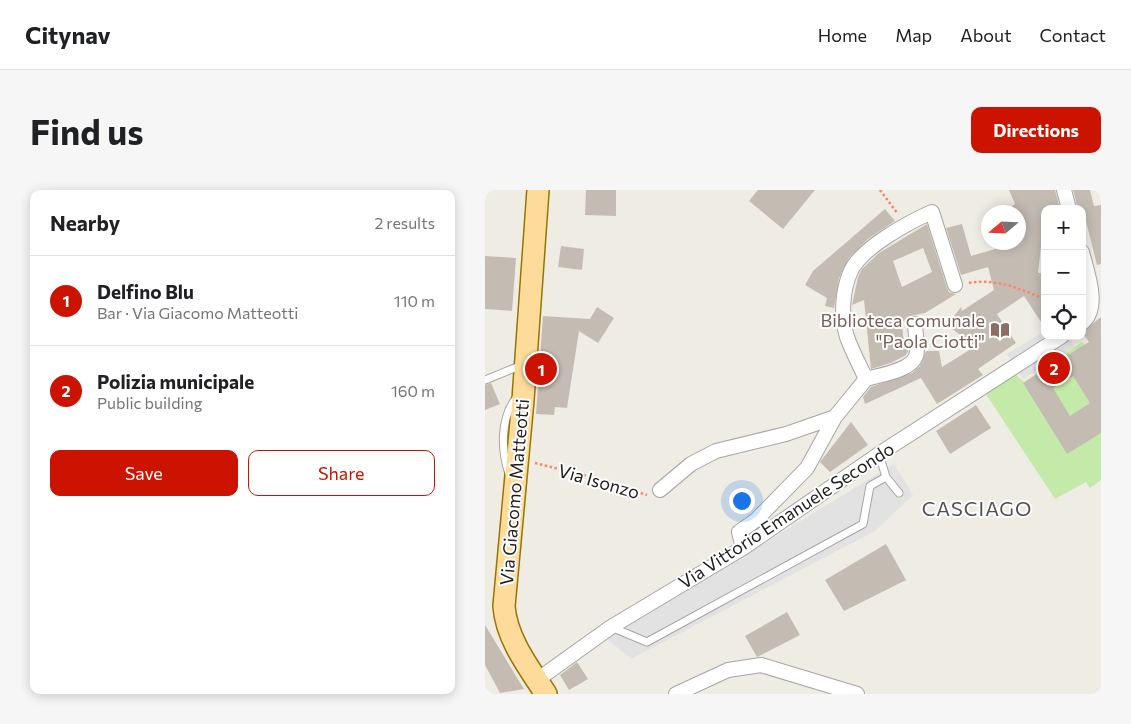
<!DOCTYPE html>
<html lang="en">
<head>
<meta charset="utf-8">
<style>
	body { margin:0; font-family:Commissioner,sans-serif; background:#f6f6f6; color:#202124 }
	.controls { position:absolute; right:15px; top:15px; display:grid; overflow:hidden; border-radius:10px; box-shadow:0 2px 12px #0003 }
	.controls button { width:45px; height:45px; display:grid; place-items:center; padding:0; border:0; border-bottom:1px solid #e0e0e0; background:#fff; color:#202124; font:25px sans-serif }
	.compass { position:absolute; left:496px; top:15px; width:45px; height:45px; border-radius:50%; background:#fff; box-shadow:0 2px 12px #0003; rotate:251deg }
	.you { position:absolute; left:256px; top:310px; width:18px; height:18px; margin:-12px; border:4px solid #fff; border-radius:50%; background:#1a73e8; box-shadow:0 0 0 8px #1a73e833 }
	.badge { display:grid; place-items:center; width:32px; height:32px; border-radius:50%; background:#cc1300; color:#fff; font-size:16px; font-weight:700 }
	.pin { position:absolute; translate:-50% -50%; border:2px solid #fff; box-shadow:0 1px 5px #0006 }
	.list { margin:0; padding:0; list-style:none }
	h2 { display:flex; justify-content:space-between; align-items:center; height:65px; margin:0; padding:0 20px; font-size:21px }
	h2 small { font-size:16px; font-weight:400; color:#757577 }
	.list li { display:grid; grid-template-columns:32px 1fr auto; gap:15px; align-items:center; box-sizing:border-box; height:90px; padding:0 20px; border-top:1px solid #e0e0e0 }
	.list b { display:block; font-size:19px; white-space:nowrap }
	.list p { margin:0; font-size:16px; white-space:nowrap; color:#757577 }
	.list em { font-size:16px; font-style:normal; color:#757577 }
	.actions { display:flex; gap:10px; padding:15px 20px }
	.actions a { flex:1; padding:11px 0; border:1px solid #cc1300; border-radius:10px; text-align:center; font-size:18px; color:#cc1300 }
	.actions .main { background:#cc1300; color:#fff }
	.icon { flex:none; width:28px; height:28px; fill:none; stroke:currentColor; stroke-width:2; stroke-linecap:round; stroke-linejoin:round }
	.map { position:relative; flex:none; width:616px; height:504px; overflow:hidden; border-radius:10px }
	header { display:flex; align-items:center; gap:30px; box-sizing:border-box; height:70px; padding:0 25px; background:#fff; border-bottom:1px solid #e0e0e0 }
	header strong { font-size:24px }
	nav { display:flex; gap:28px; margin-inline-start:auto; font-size:18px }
	.intro { display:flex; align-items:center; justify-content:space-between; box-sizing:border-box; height:120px; padding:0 30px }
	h1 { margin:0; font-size:35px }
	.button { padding:12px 22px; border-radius:10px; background:#cc1300; color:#fff; font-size:18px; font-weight:700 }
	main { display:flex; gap:30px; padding:0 30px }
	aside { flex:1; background:#fff; border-radius:10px; box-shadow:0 2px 12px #0003 }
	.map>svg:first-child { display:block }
	.grass { fill:#c3eaa9 }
	.parking { fill:#e2e2e2 }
	.building { fill:#c4bcb3; fill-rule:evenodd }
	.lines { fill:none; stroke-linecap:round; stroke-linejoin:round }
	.service-casing { stroke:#a5a5a5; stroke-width:9 }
	.minor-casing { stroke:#a5a5a5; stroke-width:16 }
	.primary-casing { stroke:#987400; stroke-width:24 }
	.path { stroke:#fc8568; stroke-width:2.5; stroke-dasharray:2.5 2.5; stroke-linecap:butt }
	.service { stroke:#fff; stroke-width:7 }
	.minor { stroke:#fff; stroke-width:14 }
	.primary { stroke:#fddc9b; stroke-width:21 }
	.labels { text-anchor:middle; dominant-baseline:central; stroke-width:4; stroke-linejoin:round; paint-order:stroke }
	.education-label { font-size:18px; fill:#785e54; stroke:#fff; text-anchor:end }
	.street-label { font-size:18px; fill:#1e1e1e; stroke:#fff }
	.quarter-label { font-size:20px; letter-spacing:1px; fill:#515151; stroke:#fff }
</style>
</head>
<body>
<header>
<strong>Citynav</strong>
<nav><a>Home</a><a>Map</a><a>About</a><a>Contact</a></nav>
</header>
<div class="intro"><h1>Find us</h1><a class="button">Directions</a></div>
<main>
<aside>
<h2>Nearby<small>2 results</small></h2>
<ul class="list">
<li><span class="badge">1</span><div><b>Delfino Blu</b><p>Bar · Via Giacomo Matteotti</p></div><em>110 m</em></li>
<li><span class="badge">2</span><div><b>Polizia municipale</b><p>Public building</p></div><em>160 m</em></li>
</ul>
<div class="actions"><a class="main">Save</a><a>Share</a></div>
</aside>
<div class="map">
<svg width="616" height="504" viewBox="0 0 616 504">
	<rect width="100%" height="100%" fill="#efece4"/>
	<path class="grass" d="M597,152L601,156L616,159V290L605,298L601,292L570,309L497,198L525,180L539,192Z"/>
	<path class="parking" d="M560,141V146H583L590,157L538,189L522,164Z
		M409,274L428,305L390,341L146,469L122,449Z"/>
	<path class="building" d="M101,0H131V26L100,25Z
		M273,0H330L298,39L264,11Z
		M524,0H570L575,19H560V39L558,40L553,83L560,84L557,111L560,116V138L539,106L512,124L531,153L493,179L498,185L452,214L436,188L380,214L378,207L386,197L427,183L435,176L441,161H454L457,177L486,159L478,147L462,135L476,117L477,121L509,100L503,77L476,85L461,38L477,34L486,66L517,57V52H534V49H537L534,22H529L526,17L530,14Z
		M588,0H605L609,16L616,15V74L612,75L601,31L597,32V19H593Z
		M400,19L410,31L383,49L364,68L354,88L349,118L340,116L342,108L320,95L328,81Z
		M442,34L462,98L464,102L471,104L440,123L426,126L417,132L418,146L423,161L421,165L406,173L386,179L379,110L367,115L373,87L377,79L394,63ZM438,58L447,82L417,97L408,71Z
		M76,56L99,59L97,80L73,77Z
		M0,66L31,68L27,121L0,119Z
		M112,117L129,128L113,153L94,141L82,218L70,217L69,225L51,224L58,126L105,129Z
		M616,127V243L582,264L538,193L604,152L597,142ZM588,186L605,213L585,226L568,198Z
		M6,193L15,214L0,220V195Z
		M491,215L506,238L465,264L451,241Z
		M366,232L383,255L345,282L335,272Z
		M401,354L421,390L359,421L340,390Z
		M302,422L315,445L272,467L260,446Z
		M0,435L39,499L15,503L0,475Z
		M92,472L103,489L84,500L75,485Z"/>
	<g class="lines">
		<g class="service-casing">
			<path id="service" d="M0,190L37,175
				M394,264L401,287
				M24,284C16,260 15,229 31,208
				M126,437L162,452L378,334L385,296L401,287L414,303"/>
		</g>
		<g class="minor-casing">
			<path id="minor" d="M579,0L584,19
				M597,62C602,82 616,118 597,133
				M381,189C394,185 426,181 431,166C434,158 430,143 430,134
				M175,300L206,274L231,261L301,244L350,227
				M258,358L254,342L271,330L322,278L350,227L381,189C375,176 367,161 362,147C356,127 357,102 365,83C374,59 424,32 447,22L470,95
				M52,490L126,437L258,358L394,264L577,146
				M191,504L243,480L276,475L372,504"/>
		</g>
		<g class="primary-casing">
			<path id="primary" d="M53,0L38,210L19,416C21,448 44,478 61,504"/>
		</g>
		<path class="path" d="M395,0L413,24
			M484,93C511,88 535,99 560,109
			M50,273L106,287L162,305"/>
		<use href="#service" class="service"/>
		<use href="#minor" class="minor"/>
		<use href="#primary" class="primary"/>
	</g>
	<defs>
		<g id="library-bare" transform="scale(1.5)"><path d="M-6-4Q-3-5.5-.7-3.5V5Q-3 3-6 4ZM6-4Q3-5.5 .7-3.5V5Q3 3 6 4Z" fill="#8d6e63" stroke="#fff" stroke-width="2.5" paint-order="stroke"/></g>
	</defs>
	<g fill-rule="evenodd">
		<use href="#library-bare" x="515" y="140"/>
	</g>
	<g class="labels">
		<g class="education-label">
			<text x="500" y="130">Biblioteca comunale<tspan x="500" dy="21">"Paola Ciotti"</tspan></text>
		</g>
		<g class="street-label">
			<text transform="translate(114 291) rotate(16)">Via Isonzo</text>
			<text transform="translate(29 302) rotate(-85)">Via Giacomo Matteotti</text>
			<text transform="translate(301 325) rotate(-33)">Via Vittorio Emanuele Secondo</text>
		</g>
		<g class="quarter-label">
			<text x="492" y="318">CASCIAGO</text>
		</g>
	</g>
</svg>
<div class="controls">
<button>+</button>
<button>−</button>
<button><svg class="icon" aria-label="locate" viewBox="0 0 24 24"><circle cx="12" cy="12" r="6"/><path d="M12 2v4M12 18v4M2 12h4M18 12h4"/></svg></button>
</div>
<svg class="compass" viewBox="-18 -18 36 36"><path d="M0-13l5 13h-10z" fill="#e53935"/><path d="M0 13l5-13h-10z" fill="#757577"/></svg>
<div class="you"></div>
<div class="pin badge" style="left:56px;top:179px">1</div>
<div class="pin badge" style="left:569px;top:178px">2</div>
</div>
</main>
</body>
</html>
